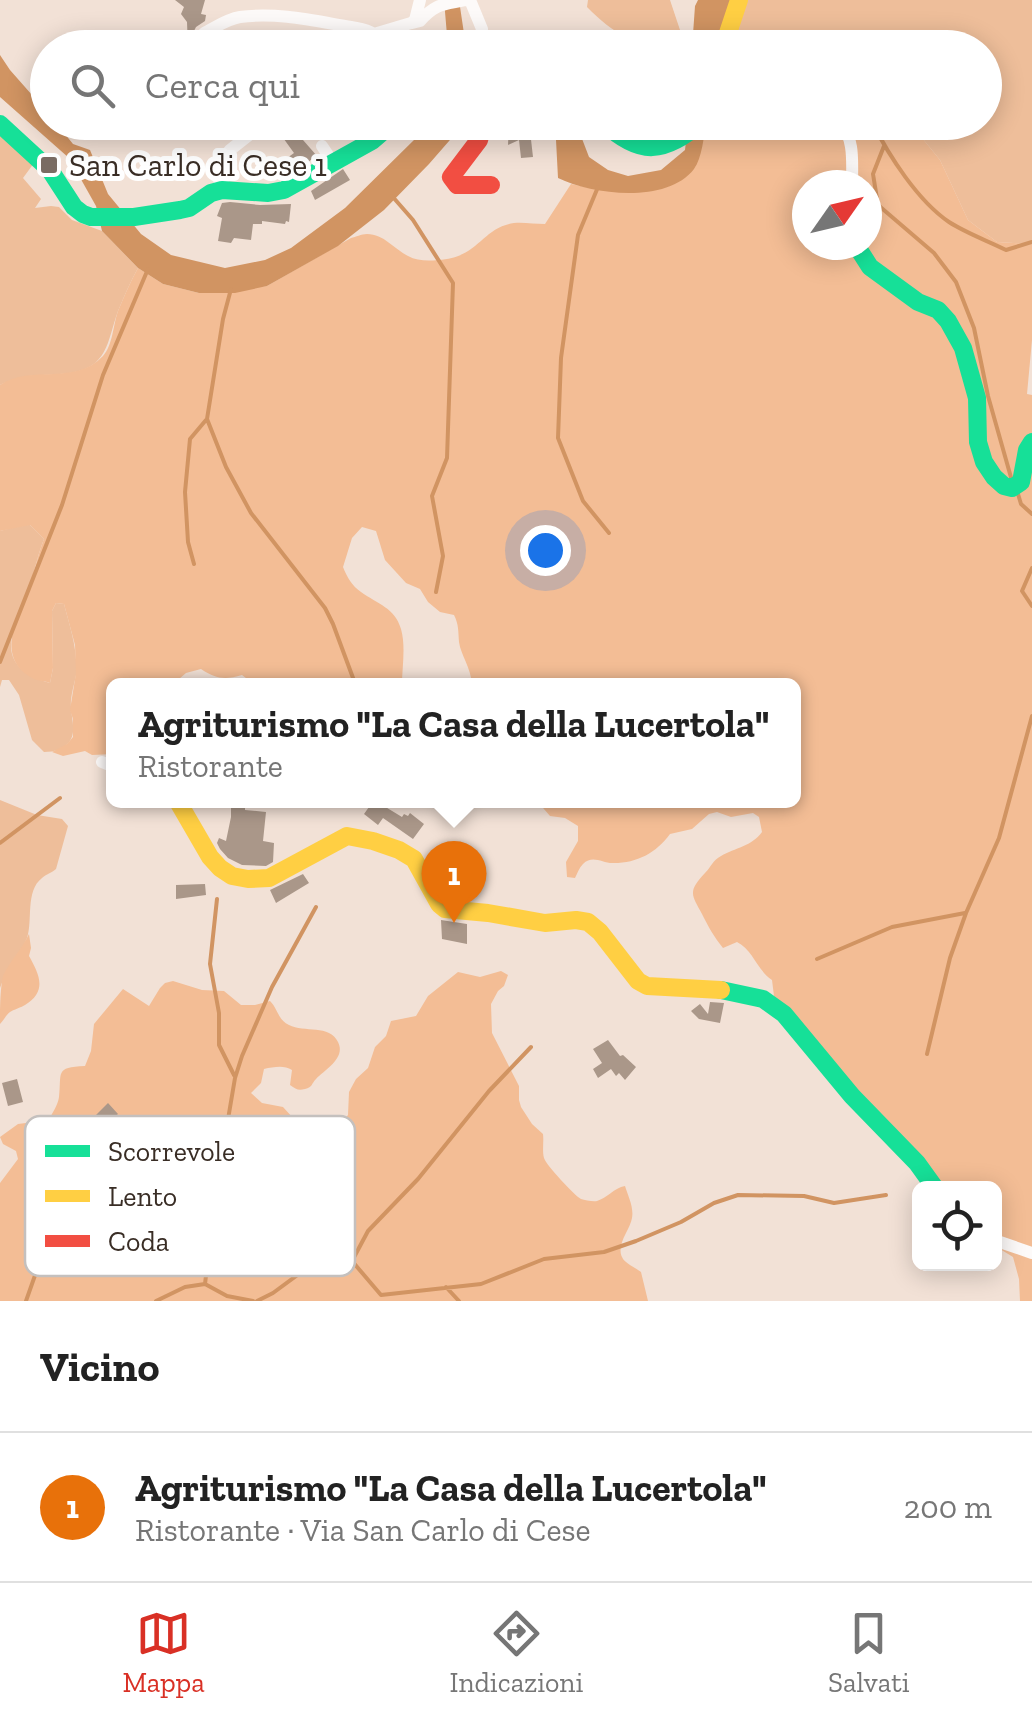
<!DOCTYPE html>
<html lang="it">
<head>
<meta charset="utf-8">
<style>
	body { margin:0; font-family:"Zilla Slab",serif; background:#f6f6f6; color:#222 }
	.controls { position:absolute; right:30px; bottom:30px; display:grid; overflow:hidden; border-radius:15px; box-shadow:0 5px 25px #0003 }
	.controls button { width:90px; height:90px; display:grid; place-items:center; padding:0; border:0; border-bottom:2px solid #e0e0e0; background:#fff; color:#222; font:50px sans-serif }
	.compass { position:absolute; left:792px; top:170px; width:90px; height:90px; border-radius:50%; background:#fff; box-shadow:0 5px 25px #0003; rotate:56deg }
	.you { position:absolute; left:545px; top:550px; width:35px; height:35px; margin:-25px; border:8px solid #fff; border-radius:50%; background:#1a73e8; box-shadow:0 0 0 15px #1a73e833 }
	.badge { display:grid; place-items:center; width:65px; height:65px; border-radius:50%; background:#d93025; color:#fff; font-size:32px; font-weight:700 }
	.pin { position:absolute; translate:-50% -82px; filter:drop-shadow(0 2px 5px #0008) }
	.pin::after { content:''; position:absolute; top:52px; width:35px; height:30px; background:inherit; clip-path:polygon(0 0,100% 0,50% 100%) }
	.popup { position:absolute; left:106px; top:678px; width:695px; height:130px; box-sizing:border-box; display:grid; place-content:center; border-radius:15px; background:#fff; filter:drop-shadow(0 2px 8px #0005); font-size:32px; white-space:nowrap; color:#767676 }
	.popup b { font-size:38px; color:#222 }
	.popup::after { content:''; position:absolute; left:50%; top:100%; margin-left:-20px; border:20px solid transparent; border-top-color:#fff }
	.list { margin:0; padding:0; list-style:none }
	h2 { display:flex; justify-content:space-between; align-items:center; height:130px; margin:0; padding:0 40px; font-size:42px }
	h2 small { font-size:32px; font-weight:400; color:#767676 }
	.list li { display:grid; grid-template-columns:65px 1fr auto; gap:30px; align-items:center; box-sizing:border-box; height:150px; padding:0 40px; border-top:2px solid #e0e0e0 }
	.list b { display:block; font-size:38px; white-space:nowrap }
	.list p { margin:0; font-size:32px; white-space:nowrap; color:#767676 }
	.list em { font-size:32px; font-style:normal; color:#767676 }
	.icon { flex:none; width:55px; height:55px; fill:none; stroke:currentColor; stroke-width:2; stroke-linecap:round; stroke-linejoin:round }
	.map { position:relative; flex:none; width:1032px; height:1301px; overflow:hidden }
	.search { position:absolute; background:#fff; box-shadow:0 5px 25px #0003; left:30px; right:30px; top:30px; height:110px; display:flex; align-items:center; gap:25px; box-sizing:border-box; padding:0 35px; border-radius:55px; color:#767676; font-size:38px }
	.sheet { height:280px; background:#fff }
	nav { display:flex; justify-content:space-around; align-items:center; box-sizing:border-box; height:140px; border-top:2px solid #e0e0e0; background:#fff; font-size:28px; color:#767676 }
	nav a { display:grid; justify-items:center; gap:5px }
	nav .on { color:#d93025 }
	.map>svg:first-child { display:block }
	.green { fill:#eebe9a }
	.forest { fill:#f3bd95; fill-rule:evenodd }
	.water { fill:#d19462 }
	.lines { fill:none; stroke-linecap:round; stroke-linejoin:round }
	.stream { stroke:#d19462; stroke-width:4 }
	.building { fill:#aa9789 }
	.street { stroke:#fdfaf9; stroke-width:12 }
	.fast { stroke:#16e098; stroke-width:18 }
	.slow { stroke:#ffcf43; stroke-width:18 }
	.jam { stroke:#f24e42; stroke-width:18 }
	.poi-dot { fill:#7a6c63; stroke:#fff; stroke-width:4 }
	.labels { text-anchor:middle; dominant-baseline:central; stroke-width:10; stroke-linejoin:round; paint-order:stroke }
	.poi-label { font-size:32px; fill:#392d25; stroke:#fff; text-anchor:start }
	.key { fill:#fff; stroke:#c4c0be; stroke-width:2.5 }
	.key-label { font-size:28px; fill:#392d25 }
</style>
</head>
<body>
<div class="map">
<svg width="1032" height="1301" viewBox="0 0 1032 1301">
	<rect width="100%" height="100%" fill="#f2e1d6"/>
	<path class="green" d="M588,0H670L681,33L677,47C637,48 615,35 587,7Z
		M748,0H1032V244L997,242L968,220L940,160L910,123L984,122V48H728L734,25Z
		M0,130L34,163L23,178L41,199L35,208L51,206L59,207L72,220L102,231L138,268C130,282 124,297 118,311C107,342 108,368 69,373C44,376 23,373 0,385Z
		M22,525H30L44,539C36,559 33,581 24,601C6,640 0,669 50,683L53,668L52,611L56,603L64,604C70,627 78,650 76,675C74,686 70,697 71,707C71,717 76,729 71,739C66,749 54,752 44,752L32,740L19,695L9,680H2L0,687V531Z
		M0,800L37,815L62,819L68,826L56,869C52,873 46,874 42,878C25,891 33,921 27,938C20,956 6,969 0,988Z"/>
	<path class="forest" d="M724,123H910L940,160L968,220L997,242L1032,244V340L1027,394L1032,395V1301H1020L1019,1279L1013,1257L995,1246L994,1188H931L774,996L772,980C757,970 753,950 737,942L723,948C714,937 708,926 702,914C692,895 687,892 705,873C711,867 713,860 721,856C735,848 752,846 762,832L759,817L753,813L731,817L717,812L709,814L692,829L670,834C656,853 637,863 614,863C603,864 593,854 583,864C579,868 577,874 575,878L567,877L566,862L578,841V826L565,818L550,816L537,801L794,800V686L472,685C471,667 461,656 459,642C458,631 459,625 454,615L440,612L428,602L420,589L406,583L385,560L376,531L362,527L352,538L343,567C347,577 352,586 361,592C378,604 395,608 401,629C406,647 402,667 402,685H255L242,675C225,680 216,679 201,669L186,673L172,685L114,686V754L92,755L85,751L63,756L52,752L67,744L73,737V719L70,710L76,673L75,645L64,604L56,603L52,611L53,668L50,683C45,681 39,681 34,679C0,662 11,629 24,601C33,582 36,559 44,539L30,525L0,531V385C32,364 75,386 103,356C113,345 113,325 118,311C124,297 130,282 138,268L163,284L199,293L267,286L351,238C356,237 361,234 367,234C384,234 394,249 408,256C417,261 428,261 438,260C479,258 481,228 514,223C523,222 535,224 545,224L571,184L600,190L695,167L704,133ZM807,185H867V245H807Z
		M29,934L31,948L29,956C39,974 48,991 25,1005C22,1007 13,1010 10,1012C6,1015 4,1020 0,1024C0,1009 0,990 3,976C10,961 22,949 29,934Z
		M501,971L508,975L504,986L498,991L491,1004L492,1033L519,1086V1100L521,1107L532,1124L543,1134C544,1142 542,1151 544,1158C546,1165 575,1196 581,1199C585,1200 593,1202 597,1201C607,1198 614,1188 625,1186C628,1196 634,1207 632,1218C630,1230 616,1244 622,1257C624,1263 636,1268 641,1272L648,1301H0V1183L18,1159L16,1151L3,1144L0,1137L18,1124L49,1120C52,1113 58,1105 59,1097C62,1073 54,1067 85,1066L91,1051L94,1024L123,989L149,1006L160,988L165,983L173,981L202,990L224,991L241,1005H255L270,1001C278,1009 278,1020 289,1025C304,1033 330,1024 338,1042C346,1058 326,1069 316,1079C311,1084 313,1087 305,1089C298,1091 296,1089 290,1085L292,1070C284,1065 274,1067 264,1069L261,1083L251,1093L262,1103L283,1107L294,1119C300,1120 305,1120 311,1121C329,1127 333,1134 348,1115L349,1092L356,1079L368,1068L375,1047L386,1036L391,1021L416,1016L428,996L458,972L480,977Z"/>
	<path class="water" d="M444,0H459L466,47H448Z
		M698,0H734L717,47L692,48L695,6Z
		M0,55L10,70L47,112L48,122L56,123L73,144L90,150L108,194L141,234L171,255L225,268L265,260L291,248L345,208L415,139L426,123H459L456,133L429,164L384,210L338,246L267,286L235,293H199L163,284L138,268L102,231L96,206L69,158L0,97Z
		M545,123H576L589,157L608,170L628,176L661,170L685,150L688,123H706C704,136 702,158 694,169C667,204 593,195 558,178L556,140Z"/>
	<g class="lines">
		<path class="stream" d="M872,122C889,156 918,201 949,222C966,233 988,241 1006,250L1032,242
			M699,137L742,122
			M884,146L873,174L878,205L934,253L956,282L974,328L988,396L1012,481
			M598,187L578,235L561,358L558,438L583,501L609,533
			M392,196L413,220L453,283L447,458L432,496L443,556L436,592
			M231,289L223,319L207,419L226,467L251,513L325,608L333,624L356,686
			M1018,494L1021,504L1032,514
			M194,564L188,542L185,492L190,439L206,420
			M1032,568L1022,591L1032,606
			M0,662L62,505L103,375L148,269
			M0,843L60,798
			M217,899L210,964L219,1013V1045L234,1075
			M817,959L892,927L965,913
			M927,1054L950,958L966,913L999,838L1032,716
			M352,1261L368,1231L418,1179L489,1091L531,1047
			M205,1284L216,1190L235,1078L242,1056L272,987L316,907
			M446,1287L459,1301
			M26,1301L45,1247L43,1213V1148L53,1122
			M156,1301L185,1287L205,1284L227,1296L253,1301
			M257,1301L273,1293L311,1265L352,1261L381,1295L481,1284L544,1259L604,1252L636,1241L681,1222L714,1203L738,1195L804,1196L834,1203L886,1195"/>
	</g>
	<path class="building" d="M175,0H205L201,14L206,15L205,21L196,27L194,31L200,48H188L187,22L181,14L184,7Z
		M509,122H529L533,157L521,158L519,140L508,145Z
		M289,124L317,156L291,173L283,161L294,153L281,135Z
		M343,169L350,180L315,200L311,191Z
		M230,202L260,205L291,204L289,222L286,221L285,224L262,221V224H253L251,240L234,238L231,243L218,241L222,218L217,216L222,203Z
		M374,800L402,817L404,814L408,816L410,813L424,824L413,839L383,818L378,825L364,814Z
		M231,805L245,806V810L266,812L263,841L274,843L273,862L266,866L242,865L228,858L220,849L217,843L219,838L226,841L231,817Z
		M303,874L309,883L276,903L270,890Z
		M205,884L206,895L176,899V885Z
		M441,920L467,924V944L442,939Z
		M710,1002L724,1003L720,1023L699,1019L691,1011L700,1004L708,1014Z
		M608,1040L620,1056L623,1055L636,1067L625,1080L619,1073L616,1076L611,1069L598,1078L593,1069L602,1063L593,1049Z
		M17,1079L23,1102L8,1106L2,1083Z
		M108,1103L118,1114L99,1132L102,1135L93,1143L81,1130Z"/>
	<g class="lines">
		<path class="street" d="M470,0L482,29L479,48
			M412,23L420,21C436,3 443,5 466,0
			M374,34L411,23L415,20L420,0
			M211,48L204,33C216,27 227,19 240,17C278,12 315,21 351,27C361,29 366,29 374,34
			M330,48L343,35L354,28
			M782,122H783
			M840,122C855,139 852,163 852,185
			M322,146L332,161
			M228,190L213,172L230,150L249,135L257,122
			M102,762L114,767
			M994,1240L1032,1253"/>
		<path class="fast" d="M603,122C641,158 664,153 702,122
			M0,124L50,170L74,207L83,214L91,217H134L180,210L189,208L211,193L222,190L268,193L284,190L372,141L394,122
			M856,245L870,267L918,302L938,310L948,321L963,348L977,398L978,442L984,462L994,477L1004,486L1012,488L1021,482L1027,450L1032,442
			M721,990L763,999L784,1014L852,1096L917,1163L935,1188"/>
		<path class="slow" d="M723,48L739,0
			M177,800L210,857L220,868L232,876L248,879L269,878L347,836L373,841L399,850L414,859L439,904L445,909L488,913L545,923L576,920L588,922L600,932L638,981L647,986L721,990"/>
		<path class="jam" d="M484,122L479,140L451,177L457,185H491"/>
	</g>
	<rect class="poi-dot" x="39" y="155" width="20" height="20" rx="5"/>
	<g class="labels">
		<g class="poi-label">
			<text x="69" y="165">San Carlo di Cese 1</text>
		</g>
	</g>
	<rect x="25" y="1116" width="330" height="160" rx="15" class="key"/>
	<rect x="45" y="1145" width="45" height="12" fill="#16e098"/>
	<rect x="45" y="1190" width="45" height="12" fill="#ffcf43"/>
	<rect x="45" y="1235" width="45" height="12" fill="#f24e42"/>
	<g class="key-label">
		<text x="108" y="1161">Scorrevole</text>
		<text x="108" y="1206">Lento</text>
		<text x="108" y="1251">Coda</text>
	</g>
</svg>
<div class="controls">
<button><svg class="icon" aria-label="locate" viewBox="0 0 24 24"><circle cx="12" cy="12" r="6"/><path d="M12 2v4M12 18v4M2 12h4M18 12h4"/></svg></button>
</div>
<svg class="compass" viewBox="-18 -18 36 36"><path d="M0-13l5 13h-10z" fill="#e53935"/><path d="M0 13l5-13h-10z" fill="#767676"/></svg>
<div class="you"></div>
<div class="pin badge" style="left:454px;top:923px;background:#e8710a">1</div>
<div class="popup"><b>Agriturismo &quot;La Casa della Lucertola&quot;</b>Ristorante</div>
<div class="search"><svg class="icon" aria-label="search" viewBox="0 0 24 24"><circle cx="10" cy="10" r="6"/><path d="M15 15l6 6"/></svg>Cerca qui</div>
</div>
<section class="sheet">
<h2>Vicino<small></small></h2>
<ul class="list">
<li><span class="badge" style="background:#e8710a">1</span><div><b>Agriturismo &quot;La Casa della Lucertola&quot;</b><p>Ristorante · Via San Carlo di Cese</p></div><em>200 m</em></li>
</ul>
</section>
<nav>
<a class="on"><svg class="icon" aria-label="map" viewBox="0 0 24 24"><path d="M3 6l6-2 6 2 6-2v14l-6 2-6-2-6 2zM9 4v14M15 6v14"/></svg>Mappa</a>
<a><svg class="icon" aria-label="directions" viewBox="0 0 24 24"><path d="M12 3l9 9-9 9-9-9zM9 14v-3h6M13 9l2 2-2 2"/></svg>Indicazioni</a>
<a><svg class="icon" aria-label="saved" viewBox="0 0 24 24"><path d="M7 4h10v16l-5-4-5 4z"/></svg>Salvati</a>
</nav>
</body>
</html>
